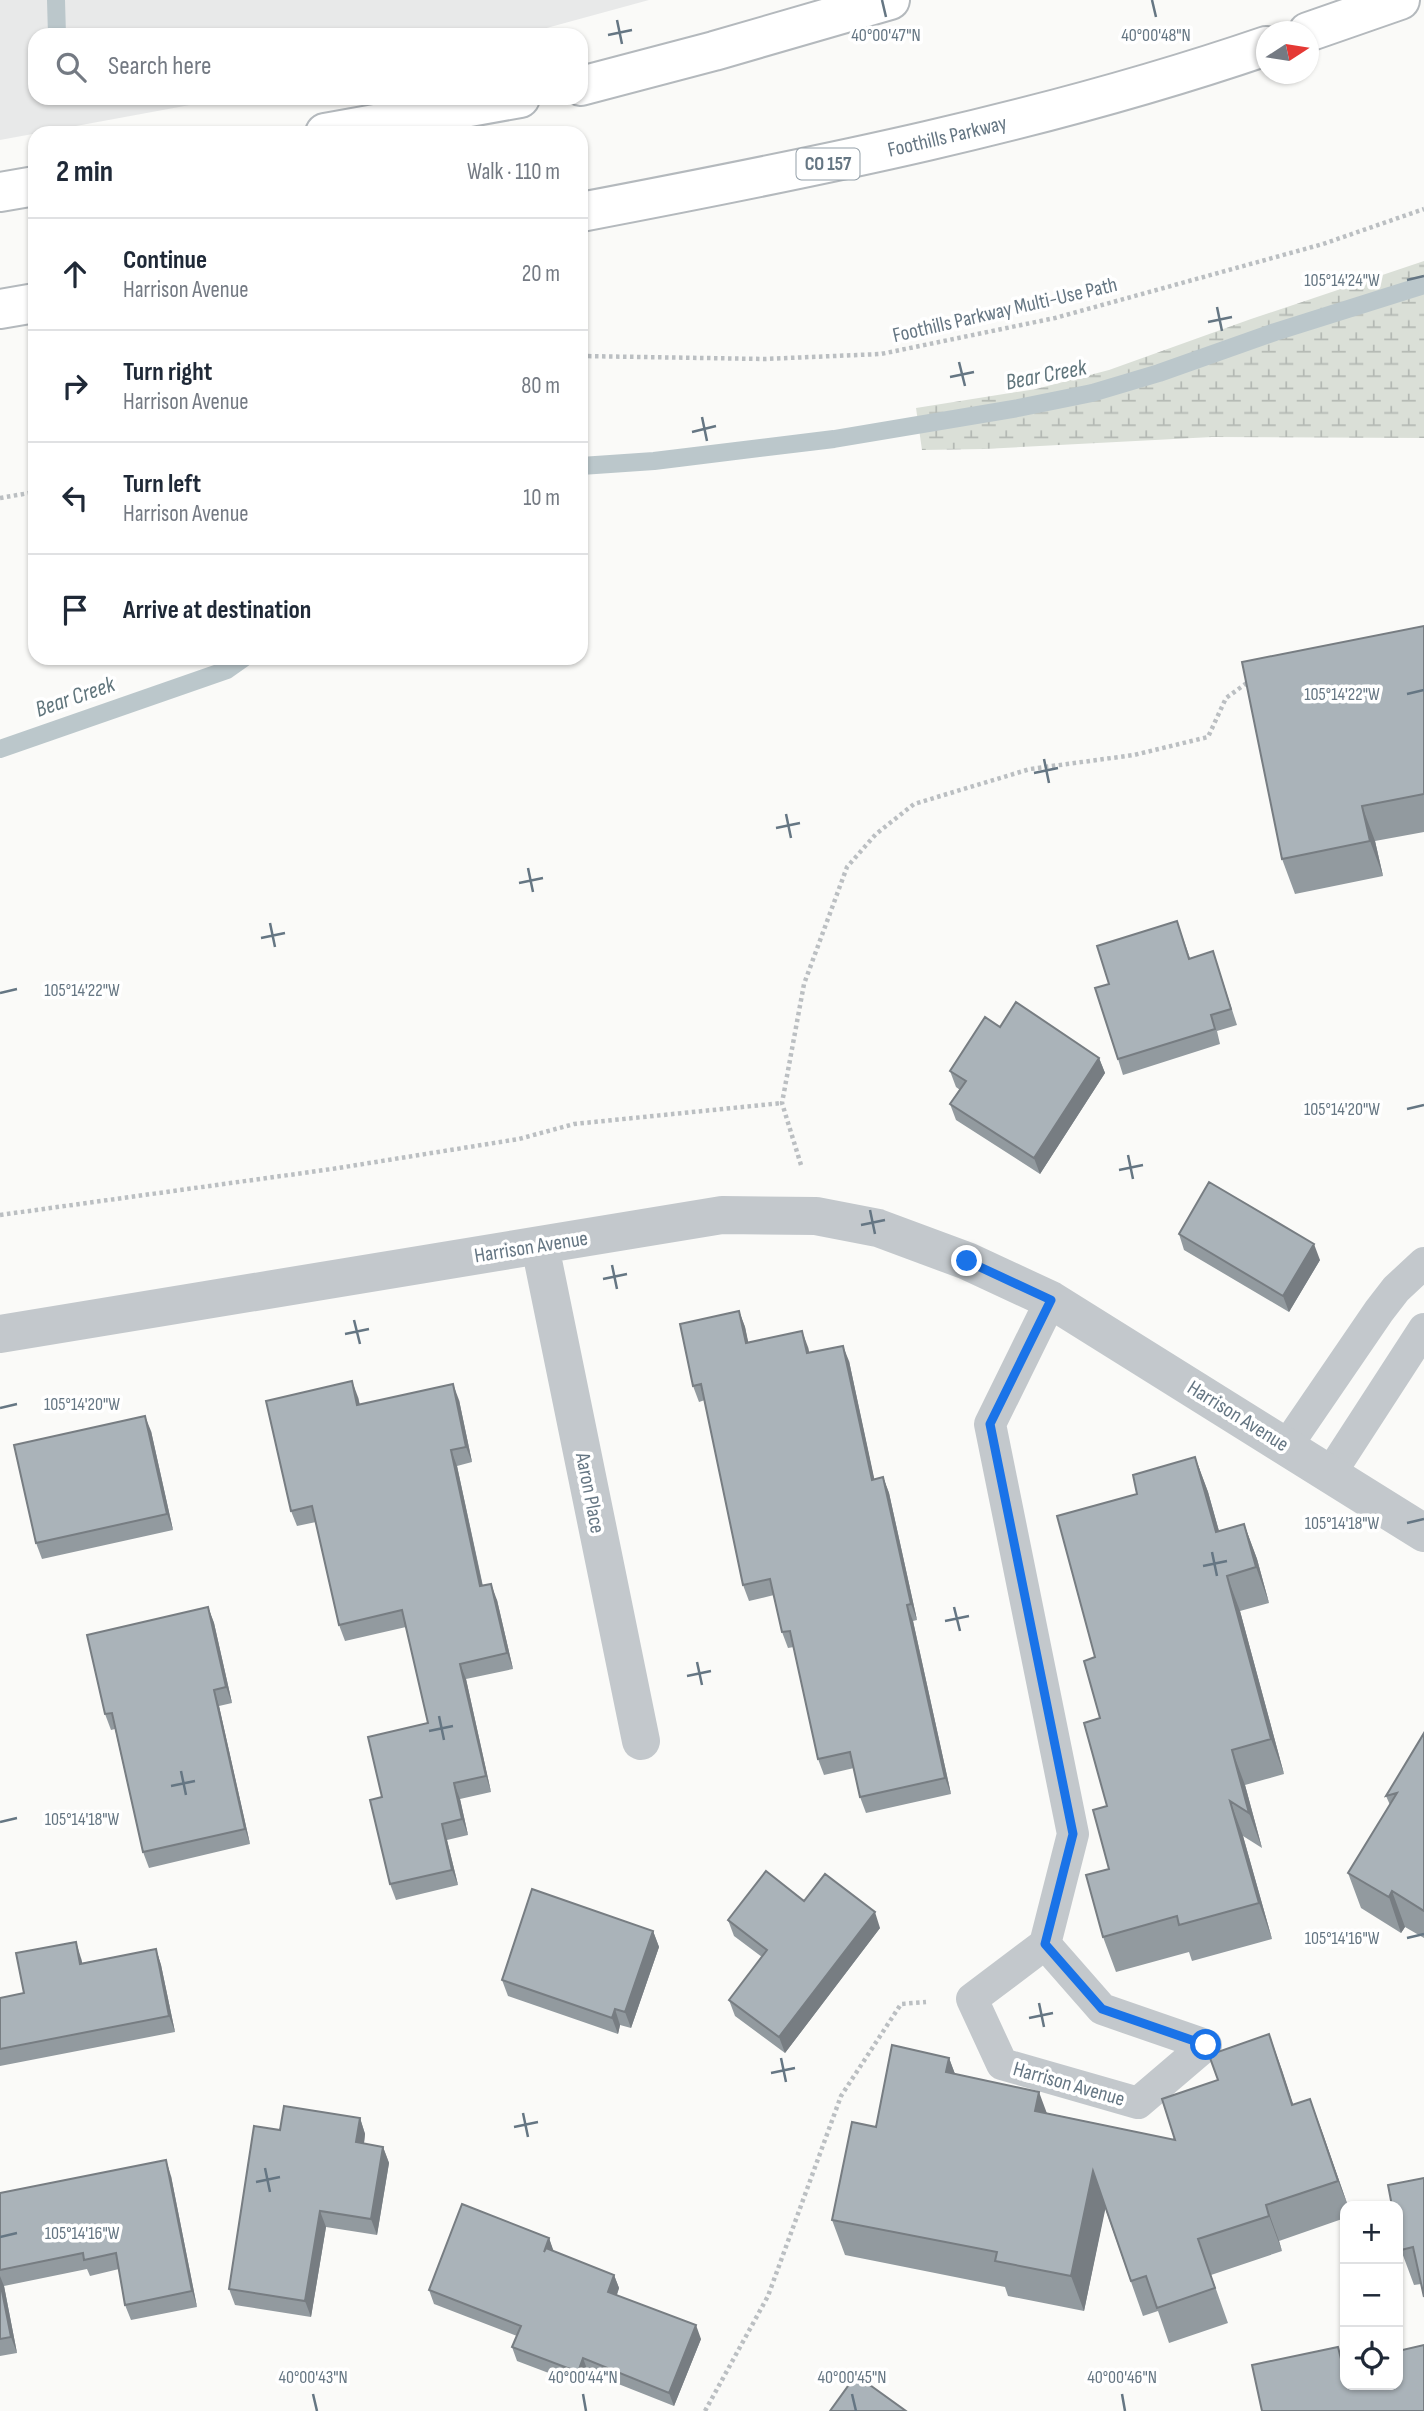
<!DOCTYPE html>
<html lang="en">
<head>
<meta charset="utf-8">
<style>
	body { margin:0; font-family:"Sofia Sans Condensed",sans-serif; background:#f2f2f3; color:#1f2937 }
	.controls { position:absolute; right:21px; bottom:21px; display:grid; overflow:hidden; border-radius:14px; box-shadow:0 2px 5px #0004 }
	.controls button { width:63px; height:63px; display:grid; place-items:center; padding:0; border:0; border-bottom:2px solid #e0e1e3; background:#fff; color:#1f2937; font:35px sans-serif }
	.compass { position:absolute; left:1256px; top:21px; width:63px; height:63px; border-radius:50%; background:#fff; box-shadow:0 2px 5px #0004; rotate:78deg }
	.stop { position:absolute; width:21px; height:21px; margin:-16px; border:5px solid #1a73e8; border-radius:50%; background:#fff }
	.stop.end { background:#1a73e8; border-color:#fff; box-shadow:0 2px 7px #0008 }
	.list { margin:0; padding:0; list-style:none }
	h2 { display:flex; justify-content:space-between; align-items:center; height:91px; margin:0; padding:0 28px; font-size:30px }
	h2 small { font-size:23px; font-weight:400; color:#747a83 }
	.list li { display:grid; grid-template-columns:46px 1fr auto; gap:21px; align-items:center; box-sizing:border-box; height:112px; padding:0 28px; border-top:2px solid #e0e1e3 }
	.list b { display:block; font-size:26px; white-space:nowrap }
	.list p { margin:0; font-size:23px; white-space:nowrap; color:#747a83 }
	.list em { font-size:23px; font-style:normal; color:#747a83 }
	.icon { flex:none; width:38px; height:38px; fill:none; stroke:currentColor; stroke-width:2; stroke-linecap:round; stroke-linejoin:round }
	.map { position:relative; flex:none; width:1424px; height:2411px; overflow:hidden }
	.search { position:absolute; background:#fff; box-shadow:0 2px 5px #0004; left:28px; top:28px; width:560px; height:77px; display:flex; align-items:center; gap:18px; box-sizing:border-box; padding:0 24px; border-radius:21px; color:#747a83; font-size:26px }
	.panel { position:absolute; background:#fff; box-shadow:0 2px 5px #0004; left:28px; top:126px; width:560px; height:539px; border-radius:21px }
	.map>svg:first-child { display:block }
	.built { fill:#e8e9e9 }
	.wetland { fill:url(#wetland-marsh) }
	.lines { fill:none; stroke-linecap:round; stroke-linejoin:round }
	.stream { stroke:#bbc7cb; stroke-width:18 }
	.trunk-casing { stroke:#b4b9bd; stroke-width:42 }
	.path { stroke:#bbbfc2; stroke-width:4.5; stroke-dasharray:3.5 3.5; stroke-linecap:butt }
	.service { stroke:#c3c8cc; stroke-width:32 }
	.minor { stroke:#c3c8cc; stroke-width:38 }
	.trunk { stroke:#fff; stroke-width:38 }
	.wall { fill:#929a9f }
	.shaded-wall { fill:#777d82 }
	.building { fill:#aab3b9; stroke:#777d82; stroke-width:2 }
	.route { stroke:#1a73e8; stroke-width:9 }
	.ticks { fill:none; stroke:#657683; stroke-width:2.5 }
	.labels { text-anchor:middle; dominant-baseline:central; stroke-width:7; stroke-linejoin:round; paint-order:stroke }
	.shield { fill:#fff; stroke:#939fa8; stroke-width:2 }
	.shield-label { font-size:19px; font-weight:bold; fill:#657683 }
	.street-label { font-size:21px; fill:#657683; stroke:#fff }
	.water-label { font-size:23px; font-style:italic; fill:#60757c; stroke:#fff }
	.ticks-label { font-size:18px; text-anchor:middle; fill:#657683; stroke:#fff; stroke-width:7; stroke-linejoin:round; paint-order:stroke }
</style>
</head>
<body>
<div class="map">
<svg width="1424" height="2411" viewBox="0 0 1424 2411">
	<defs>
		<pattern id="wetland-marsh" width="20" height="14" patternUnits="userSpaceOnUse" patternTransform="scale(1.75)"><rect width="20" height="14" fill="#dadfd7"/><path d="M1 5h8M5 5V1M11 12h8M15 12V8" fill="none" stroke="#b4b9b4"/></pattern>
	</defs>
	<rect width="100%" height="100%" fill="#fafaf8"/>
	<path class="built" d="M0,0H649L521,35H35V98H228L0,140Z"/>
	<path class="wetland" d="M1424,261V438L1212,437L984,449L922,450L916,408L1036,389L1109,370L1251,319Z"/>
	<g class="lines">
		<path class="stream" d="M56,0L57,35
			M581,466L654,461L834,439L1018,408L1092,393L1159,373L1275,332L1424,285
			M0,749L227,670L244,658"/>
		<g class="trunk-casing">
			<g id="trunk">
				<path d="M1308,32L1400,0"/>
				<path d="M581,86L714,51L890,0"/>
				<path d="M325,133L520,98"/>
				<path d="M0,192L35,186"/>
				<path id="s1" d="M581,212C812,168 1044,122 1266,46"/>
				<path d="M0,309L35,303"/>
			</g>
		</g>
		<path class="path" d="M581,356L764,359L881,354L1055,318L1323,244L1424,209
			M0,498L35,492
			M801,1165L782,1103L804,984L847,867L876,834L914,804L1030,769L1134,755L1208,737L1226,698L1251,680
			M0,1215L332,1169L519,1139L574,1124L782,1103
			M705,2411L768,2296L841,2096L901,2004L926,2002"/>
		<path class="service" d="M1286,1447L1379,1311L1396,1289L1424,1263
			M1330,1474L1424,1329
			M1045,1944L1102,2009L1206,2045L1138,2103L1002,2064L972,1999L1045,1944L1073,1834L990,1424L1051,1300"/>
		<path class="minor" d="M540,1246L641,1741
			M0,1334L722,1215L816,1216L878,1228L967,1261L1051,1300L1424,1533"/>
		<use href="#trunk" class="trunk"/>
	</g>
	<path class="wall" d="M1424,626V832L1375,841L1383,876L1295,894L1282,859Z
		M1177,921L1190,958L1213,951L1237,1025L1217,1031L1220,1044L1123,1075L1118,1059L1109,984Z
		M1000,1027L1099,1058L1105,1073L1040,1174L956,1120L950,1104L960,1090L956,1087L950,1071Z
		M1179,1234L1320,1260L1289,1312L1184,1250Z
		M739,1311L745,1327L748,1343L808,1347L809,1353L849,1361L874,1479L883,1477L889,1493L917,1620L913,1621L951,1794L866,1813L860,1797L854,1768L824,1775L818,1759L794,1647L788,1648L782,1632L774,1595L749,1601L743,1585L705,1400L699,1402L693,1386Z
		M358,1397L360,1405L459,1400L472,1462L457,1466L483,1586L497,1600L513,1669L466,1679L491,1792L460,1799L468,1835L447,1840L458,1885L396,1900L390,1884L382,1797L428,1723L406,1627L345,1641L339,1625L316,1522L297,1526L291,1511Z
		M151,1431L173,1530L42,1559L36,1543Z
		M1195,1457L1208,1492L1219,1531L1244,1524L1257,1559L1269,1603L1240,1611L1284,1774L1245,1785L1262,1848L1243,1836L1272,1939L1192,1961L1189,1952L1116,1972L1103,1937L1109,1869L1107,1806L1095,1657L1137,1494Z
		M208,1607L214,1623L232,1703L219,1706L250,1844L149,1868L143,1852L115,1729L111,1730L105,1714Z
		M1424,1733V1938L1405,1927L1401,1933L1361,1908L1348,1873L1390,1805L1386,1796Z
		M728,1920L880,1928L785,2053L735,2016L729,2000L762,1957L734,1936Z
		M653,1931L659,1947L631,2028L620,2025L618,2034L508,1996L502,1980Z
		M156,1949L161,1965L175,2032L0,2066V1998L24,1993L81,1958L82,1963Z
		M1269,2034L1293,2105L1310,2099L1348,2206H1345V2218L1279,2241L1282,2251L1211,2275L1228,2323L1169,2343L1158,2311L1143,2316L1105,2208L1084,2311L1008,2296L1005,2287L845,2255L832,2220L949,2058L955,2074L1047,2113L1175,2140L1218,2080Z
		M360,2118L365,2134L364,2144L383,2147L389,2163L377,2235L326,2227L311,2317L235,2305L229,2289L280,2130Z
		M171,2176L197,2307L131,2320L125,2305L119,2269L90,2276L87,2269L4,2286L17,2353L0,2356V2193Z
		M1424,2178L1421,2284L1414,2285L1401,2250Z
		M549,2238L553,2251L614,2275L619,2288L617,2295L701,2339L674,2406L588,2372L583,2386L517,2361L512,2347L517,2336L434,2304L429,2290Z"/>
	<path class="shaded-wall" d="M1362,806L1375,841L1383,876L1370,841Z
		M1099,1058L1105,1073L1040,1174L1034,1158Z
		M1314,1244L1320,1260L1289,1312L1283,1296Z
		M739,1311L745,1327L752,1359L746,1343Z
		M802,1331L808,1347L813,1369L807,1353Z
		M843,1346L849,1361L878,1496L872,1480Z
		M352,1381L358,1397L363,1421L357,1405Z
		M453,1384L459,1400L472,1462L466,1447Z
		M145,1416L151,1431L173,1530L167,1514Z
		M451,1450L457,1466L486,1602L480,1586Z
		M1195,1457L1208,1492L1229,1567L1216,1532Z
		M883,1477L889,1493L917,1620L911,1604Z
		M1244,1524L1257,1559L1269,1603L1256,1567Z
		M1227,1576L1240,1611L1284,1774L1271,1739Z
		M491,1584L497,1600L513,1669L507,1653Z
		M907,1605L913,1621L951,1794L945,1778Z
		M208,1607L214,1623L232,1703L226,1687Z
		M460,1664L466,1679L491,1792L486,1776Z
		M214,1690L219,1706L250,1844L245,1829Z
		M1232,1750L1245,1785L1262,1848L1249,1813Z
		M454,1783L460,1799L468,1835L462,1819Z
		M1230,1801L1243,1836L1272,1939L1259,1903Z
		M442,1824L447,1840L458,1885L452,1870Z
		M1392,1891L1405,1927L1401,1933L1389,1897Z
		M875,1912L880,1928L785,2053L779,2037Z
		M653,1931L659,1947L631,2028L625,2012Z
		M76,1942L81,1958L86,1979L80,1964Z
		M156,1949L161,1965L175,2032L169,2016Z
		M615,2009L620,2025L618,2034L612,2018Z
		M1269,2034L1282,2070L1305,2140L1292,2105Z
		M949,2058L962,2093L946,2072Z
		M1039,2092L1052,2127L1035,2111Z
		M1310,2099L1323,2134L1348,2206L1338,2181Z
		M360,2118L365,2134L362,2158L356,2142Z
		M383,2147L389,2163L377,2235L371,2219Z
		M166,2160L171,2176L197,2307L192,2291Z
		M1093,2171L1106,2206L1084,2311L1071,2276Z
		M1266,2205L1279,2241L1282,2251L1269,2216Z
		M320,2211L326,2227L311,2317L305,2301Z
		M549,2238L554,2252H544Z
		M614,2275L619,2288L613,2305L608,2292Z
		M0,2276L4,2286L17,2353L11,2337L0,2281Z
		M696,2325L701,2339L674,2406L669,2393Z
		M583,2358L588,2372L583,2386L578,2372Z"/>
	<path class="building" d="M1424,626V794L1362,806L1370,841L1282,859L1242,662Z
		M1177,921L1189,959L1213,951L1231,1009L1211,1015L1215,1029L1118,1059L1095,988L1109,984L1097,946Z
		M1016,1002L1099,1058L1034,1158L950,1104L966,1081L950,1071L985,1017L1000,1027Z
		M1209,1182L1314,1244L1283,1296L1179,1234Z
		M739,1311L746,1343L802,1331L807,1353L843,1346L872,1480L883,1477L911,1604L907,1605L945,1778L860,1797L850,1752L818,1759L790,1631L782,1632L770,1579L743,1585L701,1384L693,1386L680,1324Z
		M352,1381L357,1405L453,1384L466,1447L451,1450L480,1586L491,1584L507,1653L460,1664L486,1776L454,1783L462,1819L442,1824L452,1870L390,1884L370,1800L382,1797L368,1737L428,1723L402,1610L339,1625L312,1506L291,1511L266,1401Z
		M145,1416L167,1514L36,1543L14,1445Z
		M1195,1457L1216,1532L1244,1524L1256,1567L1227,1576L1271,1739L1232,1750L1249,1813L1230,1801L1259,1903L1179,1925L1177,1916L1103,1937L1086,1875L1109,1869L1093,1810L1107,1806L1084,1723L1100,1718L1084,1661L1095,1657L1057,1516L1137,1494L1133,1475Z
		M208,1607L226,1687L214,1690L245,1829L143,1852L112,1713L105,1714L87,1635Z
		M1424,1733V1911L1392,1891L1389,1897L1348,1873L1397,1793L1386,1796Z
		M766,1871L804,1901L825,1874L875,1912L779,2037L729,2000L767,1950L728,1920Z
		M532,1889L653,1931L625,2012L615,2009L612,2018L502,1980Z
		M76,1942L80,1964L156,1949L169,2016L0,2049V1998L24,1993L16,1953Z
		M1269,2034L1292,2105L1310,2099L1338,2181L1266,2205L1269,2216L1198,2239L1215,2288L1157,2308L1146,2276L1131,2281L1093,2171L1071,2276L995,2261L997,2252L832,2220L852,2122L876,2127L892,2045L949,2058L946,2072L1039,2092L1035,2111L1175,2140L1162,2099L1218,2080L1209,2055Z
		M284,2106L360,2118L356,2142L383,2147L371,2219L320,2211L305,2301L229,2289L254,2126L280,2130Z
		M166,2160L192,2291L125,2305L116,2253L84,2260L83,2253L0,2270V2193Z
		M1424,2178V2297L1413,2247L1401,2250L1398,2233V2206H1392L1388,2185Z
		M462,2204L549,2238L544,2252L546,2248L614,2275L608,2292L696,2325L669,2393L583,2358L578,2372L512,2347L521,2326L429,2290Z
		M0,2281L11,2337L0,2339Z
		M1424,2345V2411H1262L1252,2365L1338,2347L1342,2363L1345,2362V2385H1398V2351Z
		M856,2375L906,2411H830Z"/>
	<g class="lines">
		<path class="route" d="M967,1261L1051,1300L990,1424L1073,1834L1045,1944L1102,2009L1206,2045"/>
	</g>
	<path class="ticks" d="M882,0L886,17M1152,0L1156,17M617,20L622,44M608,35L632,30M1407,280L1424,276M1217,307L1222,331M1208,322L1232,317M959,362L965,386M950,377L974,372M702,417L707,441M692,432L716,426M1407,694L1424,690M1044,759L1049,783M1034,773L1058,768M786,814L791,838M776,828L800,823M528,868L533,892M519,883L543,878M270,923L275,947M261,938L285,933M0,993L17,989M1407,1109L1424,1105M1128,1155L1133,1179M1119,1170L1143,1165M870,1210L875,1234M861,1225L885,1220M612,1265L617,1289M603,1279L627,1274M354,1320L360,1344M345,1334L369,1329M0,1408L17,1404M1407,1523L1424,1519M1212,1552L1217,1576M1203,1566L1227,1561M954,1607L960,1631M945,1621L969,1616M697,1662L702,1685M687,1676L711,1671M439,1716L444,1740M429,1731L453,1726M181,1771L186,1795M171,1786L195,1781M0,1822L17,1818M1407,1938L1424,1934M1039,2003L1044,2027M1029,2018L1053,2013M781,2058L786,2082M771,2073L795,2068M523,2113L528,2137M514,2127L538,2122M265,2168L270,2192M256,2182L280,2177M0,2237L17,2233M313,2394L317,2411M583,2394L586,2411M852,2394L856,2411M1122,2394L1125,2411"/>
	<g class="labels">
		<rect class="shield" x="796.5" y="148.5" width="63" height="31" rx="5"/>
		<g class="shield-label">
			<text x="828" y="164">CO 157</text>
		</g>
		<g class="street-label">
			<text stroke="none"><textPath href="#s1" startOffset="374">Foothills Parkway</textPath></text>
			<text transform="translate(1005 310) rotate(-13)">Foothills Parkway Multi-Use Path</text>
			<text transform="translate(531 1247) rotate(-9)">Harrison Avenue</text>
			<text transform="translate(1238 1416) rotate(32)">Harrison Avenue</text>
			<text transform="translate(590 1493) rotate(79)">Aaron Place</text>
			<text transform="translate(1069 2084) rotate(16)">Harrison Avenue</text>
		</g>
		<g class="water-label">
			<text transform="translate(1046 375) rotate(-11)">Bear Creek</text>
			<text transform="translate(75 697) rotate(-19)">Bear Creek</text>
		</g>
	</g>
	<g class="ticks-label">
		<text x="886" y="41">40°00'47"N</text>
		<text x="1156" y="41">40°00'48"N</text>
		<text x="1342" y="286">105°14'24"W</text>
		<text x="1342" y="700">105°14'22"W</text>
		<text x="82" y="996">105°14'22"W</text>
		<text x="1342" y="1115">105°14'20"W</text>
		<text x="82" y="1410">105°14'20"W</text>
		<text x="1342" y="1529">105°14'18"W</text>
		<text x="82" y="1825">105°14'18"W</text>
		<text x="1342" y="1944">105°14'16"W</text>
		<text x="82" y="2239">105°14'16"W</text>
		<text x="313" y="2383">40°00'43"N</text>
		<text x="583" y="2383">40°00'44"N</text>
		<text x="852" y="2383">40°00'45"N</text>
		<text x="1122" y="2383">40°00'46"N</text>
	</g>
</svg>
<div class="controls">
<button>+</button>
<button>−</button>
<button><svg class="icon" aria-label="locate" viewBox="0 0 24 24"><circle cx="12" cy="12" r="6"/><path d="M12 2v4M12 18v4M2 12h4M18 12h4"/></svg></button>
</div>
<svg class="compass" viewBox="-18 -18 36 36"><path d="M0-13l5 13h-10z" fill="#e53935"/><path d="M0 13l5-13h-10z" fill="#747a83"/></svg>
<div class="stop" style="left:1206px;top:2045px"></div>
<div class="stop end" style="left:967px;top:1261px"></div>
<div class="search"><svg class="icon" aria-label="search" viewBox="0 0 24 24"><circle cx="10" cy="10" r="6"/><path d="M15 15l6 6"/></svg>Search here</div>
<section class="panel">
<h2>2 min<small>Walk · 110 m</small></h2>
<ul class="list">
<li><svg class="icon" aria-label="ahead" viewBox="0 0 24 24"><path d="M12 20V5M6 11l6-6 6 6"/></svg><div><b>Continue</b><p>Harrison Avenue</p></div><em>20 m</em></li>
<li><svg class="icon" aria-label="right" viewBox="0 0 24 24"><path d="M7 20v-9h11M14 6l5 5-5 5"/></svg><div><b>Turn right</b><p>Harrison Avenue</p></div><em>80 m</em></li>
<li><svg class="icon" aria-label="left" viewBox="0 0 24 24"><path d="M17 20v-9H6M10 6l-5 5 5 5"/></svg><div><b>Turn left</b><p>Harrison Avenue</p></div><em>10 m</em></li>
<li><svg class="icon" aria-label="arrive" viewBox="0 0 24 24"><path d="M6 21V4h12l-3 4 3 4H6"/></svg><div><b>Arrive at destination</b></div></li>
</ul>
</section>
</div>
</body>
</html>
